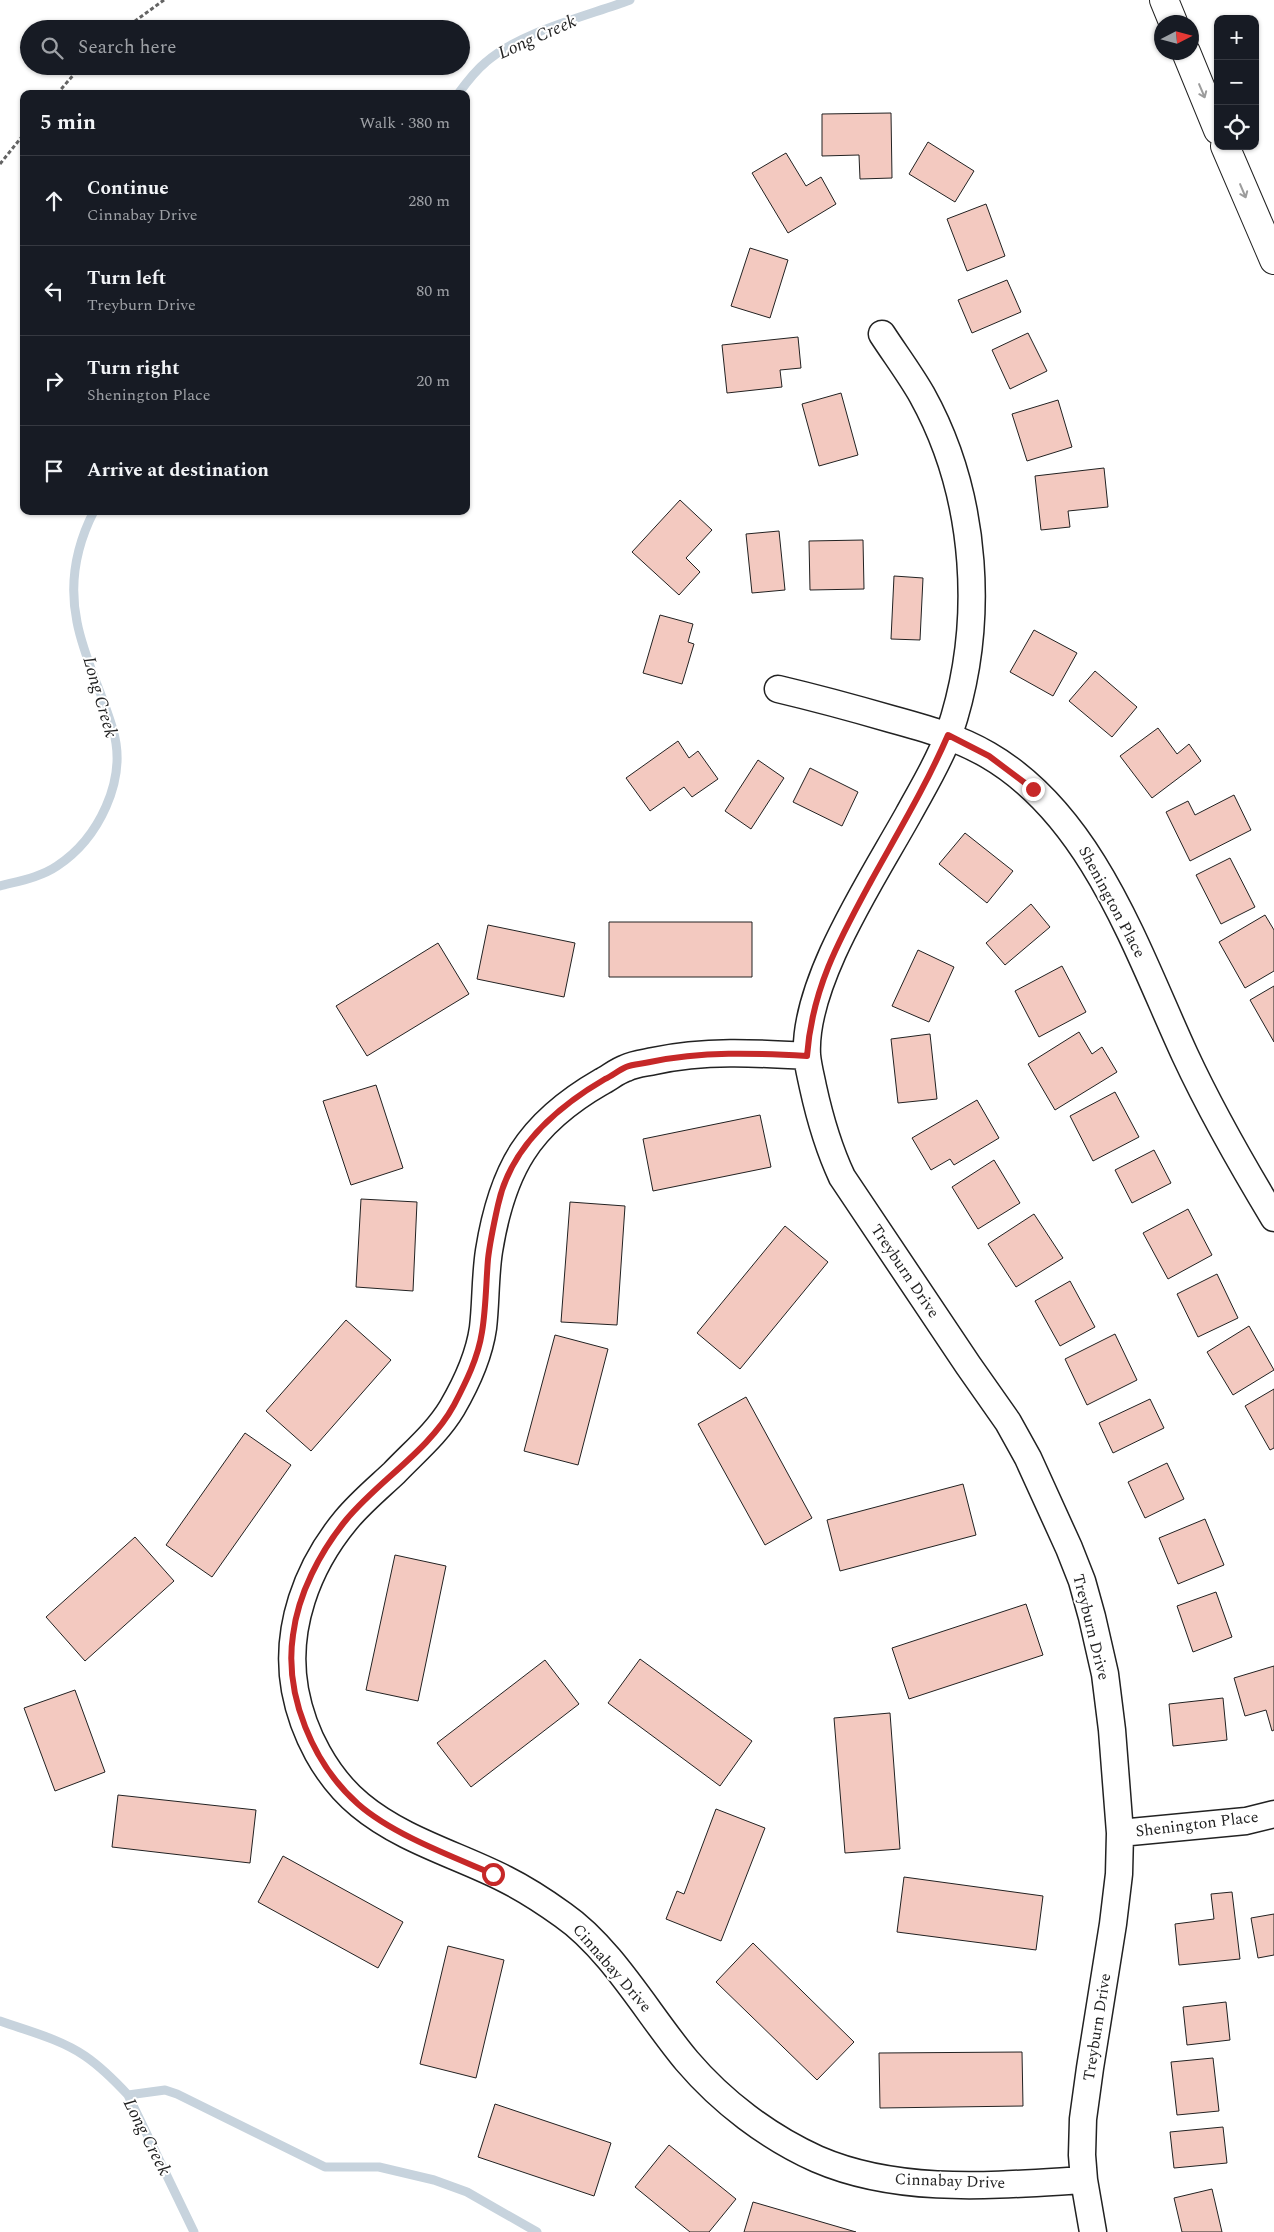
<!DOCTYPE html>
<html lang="en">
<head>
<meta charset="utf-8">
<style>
	body { margin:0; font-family:Spectral,serif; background:#20242c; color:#f1f3f6 }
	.controls { position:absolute; right:15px; top:15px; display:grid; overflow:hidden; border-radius:10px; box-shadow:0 1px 4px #0004 }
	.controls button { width:45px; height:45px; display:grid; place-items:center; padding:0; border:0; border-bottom:1px solid #363941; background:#171b24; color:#f1f3f6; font:25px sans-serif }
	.compass { position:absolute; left:1154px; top:15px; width:45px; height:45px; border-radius:50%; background:#171b24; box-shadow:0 1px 4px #0004; rotate:84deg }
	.stop { position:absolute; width:15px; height:15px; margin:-11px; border:4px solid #c62828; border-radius:50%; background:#fff }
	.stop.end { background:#c62828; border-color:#fff; box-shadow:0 1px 5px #0008 }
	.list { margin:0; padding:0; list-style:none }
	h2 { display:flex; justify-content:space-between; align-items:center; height:65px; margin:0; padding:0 20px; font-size:21px }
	h2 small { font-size:16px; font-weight:400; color:#9ea1a6 }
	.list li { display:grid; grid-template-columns:32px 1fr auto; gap:15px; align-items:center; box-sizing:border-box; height:90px; padding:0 20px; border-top:1px solid #363941 }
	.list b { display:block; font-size:19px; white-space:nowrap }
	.list p { margin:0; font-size:16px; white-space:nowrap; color:#9ea1a6 }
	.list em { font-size:16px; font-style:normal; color:#9ea1a6 }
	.icon { flex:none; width:28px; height:28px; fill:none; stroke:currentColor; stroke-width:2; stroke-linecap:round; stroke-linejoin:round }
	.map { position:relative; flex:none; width:1274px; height:2232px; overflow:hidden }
	.search { position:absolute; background:#171b24; box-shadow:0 1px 4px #0004; left:20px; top:20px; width:450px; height:55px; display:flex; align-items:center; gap:12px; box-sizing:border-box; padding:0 18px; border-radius:28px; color:#9ea1a6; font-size:19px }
	.panel { position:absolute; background:#171b24; box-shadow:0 1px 4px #0004; left:20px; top:90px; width:450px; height:425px; border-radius:10px }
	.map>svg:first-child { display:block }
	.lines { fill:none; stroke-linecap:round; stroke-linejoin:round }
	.stream { stroke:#c7d3dd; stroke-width:9 }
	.building { fill:#f3c9c0; stroke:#222 }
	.minor-casing { stroke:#222; stroke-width:29 }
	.motorway-casing { stroke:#222; stroke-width:30 }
	.path { stroke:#646464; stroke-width:3; stroke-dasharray:4 2.5; stroke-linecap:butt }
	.minor { stroke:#fff; stroke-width:26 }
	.motorway { stroke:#fff; stroke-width:28 }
	.oneway { stroke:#9c9c9c }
	.route { stroke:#c62828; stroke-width:6 }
	.labels { text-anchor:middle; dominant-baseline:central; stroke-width:4; stroke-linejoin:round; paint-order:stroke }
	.street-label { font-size:16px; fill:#222; stroke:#fff }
	.water-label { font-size:18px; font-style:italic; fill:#222; stroke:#fff }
</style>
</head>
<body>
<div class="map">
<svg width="1274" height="2232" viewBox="0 0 1274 2232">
	<rect width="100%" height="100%" fill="#fff"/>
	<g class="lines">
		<path class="stream" d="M458,94C466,83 475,71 486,62C520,32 587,16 630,0
			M0,886C19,881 41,877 57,866C98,839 128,780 113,730C103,694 84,659 77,622C69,583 76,546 94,511
			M0,2021C28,2031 60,2039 85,2056C101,2067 115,2081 128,2095L194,2232
			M128,2095L165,2090L177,2094L325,2167H379L434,2180L467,2192L537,2232"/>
	</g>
	<path class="building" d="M891,113L892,178L860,179L859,155L822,156V114Z
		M928,142L974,171L955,202L909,174Z
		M786,153L806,186L821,177L836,204L788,233L752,173Z
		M986,204L1005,256L967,271L947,219Z
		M750,248L788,260L770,318L731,306Z
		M1007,280L1021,312L972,333L958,300Z
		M1028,333L1047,371L1010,389L992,350Z
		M798,337L801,368L780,370L782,387L727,393L722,345Z
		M841,393L858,455L819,466L802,404Z
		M1058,400L1072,447L1027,461L1012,414Z
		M1104,468L1108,507L1068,511L1070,527L1041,530L1035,476Z
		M680,500L712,530L686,558L700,572L679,595L632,552Z
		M779,531L785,590L752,593L746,534Z
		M863,540L864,589L810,590L809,541Z
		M894,576L923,578L920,640L891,639Z
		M660,615L693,624L688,642L694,644L682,684L643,673Z
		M1034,630L1077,653L1053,696L1010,672Z
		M1095,671L1137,707L1112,737L1069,701Z
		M1158,728L1177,754L1189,744L1201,761L1152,798L1120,756Z
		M678,741L689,758L698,751L718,779L692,797L684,787L650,811L626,778Z
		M758,760L784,778L751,829L725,811Z
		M810,768L858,792L842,826L793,802Z
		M1234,795L1251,830L1190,861L1166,812L1188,801L1195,815Z
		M965,833L1013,871L987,903L939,864Z
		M1230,858L1255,907L1221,924L1196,875Z
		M1031,904L1050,927L1005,965L986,943Z
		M1265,915L1274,930V971L1245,988L1219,942Z
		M609,922H752V977H609Z
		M488,925L575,943L564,997L477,979Z
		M438,943L469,994L367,1056L336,1006Z
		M918,950L954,967L929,1022L892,1006Z
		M1062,966L1086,1012L1039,1037L1015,991Z
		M1274,986V1042L1250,1000Z
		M1079,1032L1092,1054L1102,1047L1117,1072L1055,1110L1028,1064Z
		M930,1034L937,1099L898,1103L891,1039Z
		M376,1085L403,1168L351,1185L323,1101Z
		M1115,1092L1139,1137L1093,1161L1070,1116Z
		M977,1100L999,1138L954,1165L950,1159L931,1170L912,1138Z
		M760,1115L771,1167L653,1191L643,1139Z
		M1154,1150L1171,1183L1132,1203L1115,1170Z
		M994,1160L1020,1203L978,1229L952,1187Z
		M361,1199L417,1202L413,1291L356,1287Z
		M570,1202L625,1206L617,1325L561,1322Z
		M1188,1209L1212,1255L1168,1279L1143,1233Z
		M1034,1214L1063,1258L1016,1287L988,1244Z
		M785,1226L828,1262L740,1369L697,1333Z
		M1217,1274L1238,1318L1198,1337L1177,1294Z
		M1070,1281L1095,1327L1060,1346L1035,1301Z
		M346,1320L391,1360L311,1451L266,1411Z
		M1249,1326L1274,1370L1233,1395L1207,1352Z
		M1115,1334L1137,1380L1087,1405L1065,1359Z
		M555,1335L608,1349L578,1465L524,1451Z
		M1274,1389V1448L1270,1450L1245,1406Z
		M746,1397L812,1518L765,1545L698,1424Z
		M1150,1399L1164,1428L1113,1453L1099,1423Z
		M245,1433L291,1465L212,1577L166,1545Z
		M1167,1463L1184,1499L1145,1518L1128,1482Z
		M963,1484L976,1535L840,1571L827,1520Z
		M1205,1519L1224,1565L1178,1584L1159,1538Z
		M135,1537L174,1581L85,1661L46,1617Z
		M395,1555L446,1566L418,1701L366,1690Z
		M1216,1592L1232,1637L1193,1652L1177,1606Z
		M1026,1604L1043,1655L909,1699L892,1648Z
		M640,1659L752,1741L720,1786L608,1703Z
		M545,1660L579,1704L471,1787L437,1743Z
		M1274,1666V1730L1272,1731L1266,1710L1245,1716L1234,1678Z
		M75,1690L105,1772L55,1791L24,1708Z
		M1223,1698L1227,1740L1173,1746L1169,1704Z
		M890,1713L900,1849L845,1853L834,1718Z
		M118,1795L256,1810L250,1863L112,1847Z
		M716,1809L765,1828L721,1941L666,1919L677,1891L684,1894Z
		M283,1856L403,1922L378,1968L258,1902Z
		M904,1877L1043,1896L1036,1950L897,1932Z
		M1232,1892L1240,1959L1179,1965L1175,1924L1214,1919L1211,1894Z
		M1274,1914V1955L1258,1958L1251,1918Z
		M753,1943L854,2042L817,2080L716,1982Z
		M448,1946L504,1960L476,2078L420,2064Z
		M1226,2002L1230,2040L1187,2045L1183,2007Z
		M1022,2052L1023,2106L880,2108L879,2053Z
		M1213,2058L1219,2111L1177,2115L1171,2062Z
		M495,2104L611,2143L594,2196L478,2157Z
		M1223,2127L1227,2163L1174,2168L1170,2132Z
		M669,2145L736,2199L709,2232H690L635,2187Z
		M1212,2189L1222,2232H1182L1174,2198Z
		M753,2202L856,2232H744Z"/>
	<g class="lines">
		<g class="minor-casing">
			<path id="minor" d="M882,334C895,354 910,374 922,395C978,496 986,625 949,734C939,762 922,789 908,815C873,878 803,983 807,1055C808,1066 811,1077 813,1087C820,1119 828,1147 842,1177L968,1365L1008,1422L1028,1458L1069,1548L1082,1581L1092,1617L1105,1674L1112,1730L1120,1833L1119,1874L1113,1924L1090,2068L1083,2119L1082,2155L1084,2180L1093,2232
				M778,689C816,698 853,708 891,719C924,728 957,737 988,755C1093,816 1137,951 1185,1055C1211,1111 1242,1165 1274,1218
				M807,1056C756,1053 704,1050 654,1061C645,1063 634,1064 626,1068C617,1071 609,1078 601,1082C528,1124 502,1170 489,1251C485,1277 486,1303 483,1328C479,1356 466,1384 452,1408C437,1433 414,1452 394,1473C378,1488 360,1503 346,1520C307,1567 284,1629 295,1690C303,1733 326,1777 360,1805C402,1840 458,1855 505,1879C525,1889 545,1902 563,1915C612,1949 649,2016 687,2061C722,2102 768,2137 817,2159C900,2195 997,2185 1084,2180
				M1120,1833L1246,1821L1274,1814"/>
		</g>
		<g class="motorway-casing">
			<path id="motorway" d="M1164,0L1173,22
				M1186,52L1218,130
				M1225,146L1274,260"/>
		</g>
		<path class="path" d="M124,29L164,0
			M57,94L81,66
			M0,164L24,134"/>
		<use href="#minor" class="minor"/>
		<use href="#motorway" class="motorway"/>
	</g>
	<defs><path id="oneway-shaft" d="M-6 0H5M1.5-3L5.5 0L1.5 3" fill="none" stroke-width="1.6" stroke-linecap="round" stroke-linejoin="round" transform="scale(1.25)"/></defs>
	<g class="oneway">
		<use href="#oneway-shaft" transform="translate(1202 91) rotate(67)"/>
		<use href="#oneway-shaft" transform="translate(1243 191) rotate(67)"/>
	</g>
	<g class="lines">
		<path class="route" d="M493,1874C451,1856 392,1834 358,1804C313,1764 284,1695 293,1635C298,1594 320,1552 346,1520C379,1480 429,1451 454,1405C466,1382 478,1358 482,1332C486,1308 486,1283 488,1259C490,1241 494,1223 498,1205C510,1148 557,1107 605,1079C612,1076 619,1070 626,1067C633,1064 642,1064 650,1062C702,1051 755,1053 807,1056C812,989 839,940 870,883C897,834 926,786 948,735L989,756L1033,789"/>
	</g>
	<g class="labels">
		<g class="street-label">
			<text transform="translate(1112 902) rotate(62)">Shenington Place</text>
			<text transform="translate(905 1271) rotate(56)">Treyburn Drive</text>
			<text transform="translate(1091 1627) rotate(76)">Treyburn Drive</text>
			<text transform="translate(1197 1824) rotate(-7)">Shenington Place</text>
			<text transform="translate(612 1968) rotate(49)">Cinnabay Drive</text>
			<text transform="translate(1097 2027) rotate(-81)">Treyburn Drive</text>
			<text transform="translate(950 2181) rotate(2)">Cinnabay Drive</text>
		</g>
		<g class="water-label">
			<text transform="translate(537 37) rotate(-24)">Long Creek</text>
			<text transform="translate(100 697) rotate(74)">Long Creek</text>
			<text transform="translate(147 2137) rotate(63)">Long Creek</text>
		</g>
	</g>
</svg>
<div class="controls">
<button>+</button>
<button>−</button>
<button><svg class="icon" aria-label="locate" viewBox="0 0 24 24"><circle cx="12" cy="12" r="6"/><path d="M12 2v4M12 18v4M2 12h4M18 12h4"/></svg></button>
</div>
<svg class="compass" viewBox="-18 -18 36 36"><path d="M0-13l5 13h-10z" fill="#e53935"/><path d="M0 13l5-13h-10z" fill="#9ea1a6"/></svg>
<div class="stop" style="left:493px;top:1874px"></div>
<div class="stop end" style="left:1033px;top:789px"></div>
<div class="search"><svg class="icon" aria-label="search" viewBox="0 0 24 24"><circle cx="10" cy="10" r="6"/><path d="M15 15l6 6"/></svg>Search here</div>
<section class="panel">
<h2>5 min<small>Walk · 380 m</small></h2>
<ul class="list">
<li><svg class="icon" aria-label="ahead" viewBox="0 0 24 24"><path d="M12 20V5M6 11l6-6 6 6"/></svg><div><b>Continue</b><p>Cinnabay Drive</p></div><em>280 m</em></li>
<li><svg class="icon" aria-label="left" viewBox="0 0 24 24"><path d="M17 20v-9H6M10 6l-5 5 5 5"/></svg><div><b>Turn left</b><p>Treyburn Drive</p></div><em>80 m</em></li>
<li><svg class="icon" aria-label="right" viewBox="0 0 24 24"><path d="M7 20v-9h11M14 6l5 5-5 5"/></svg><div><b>Turn right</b><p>Shenington Place</p></div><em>20 m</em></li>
<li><svg class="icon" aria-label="arrive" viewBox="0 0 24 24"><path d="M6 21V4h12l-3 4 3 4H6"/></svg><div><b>Arrive at destination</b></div></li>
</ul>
</section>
</div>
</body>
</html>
